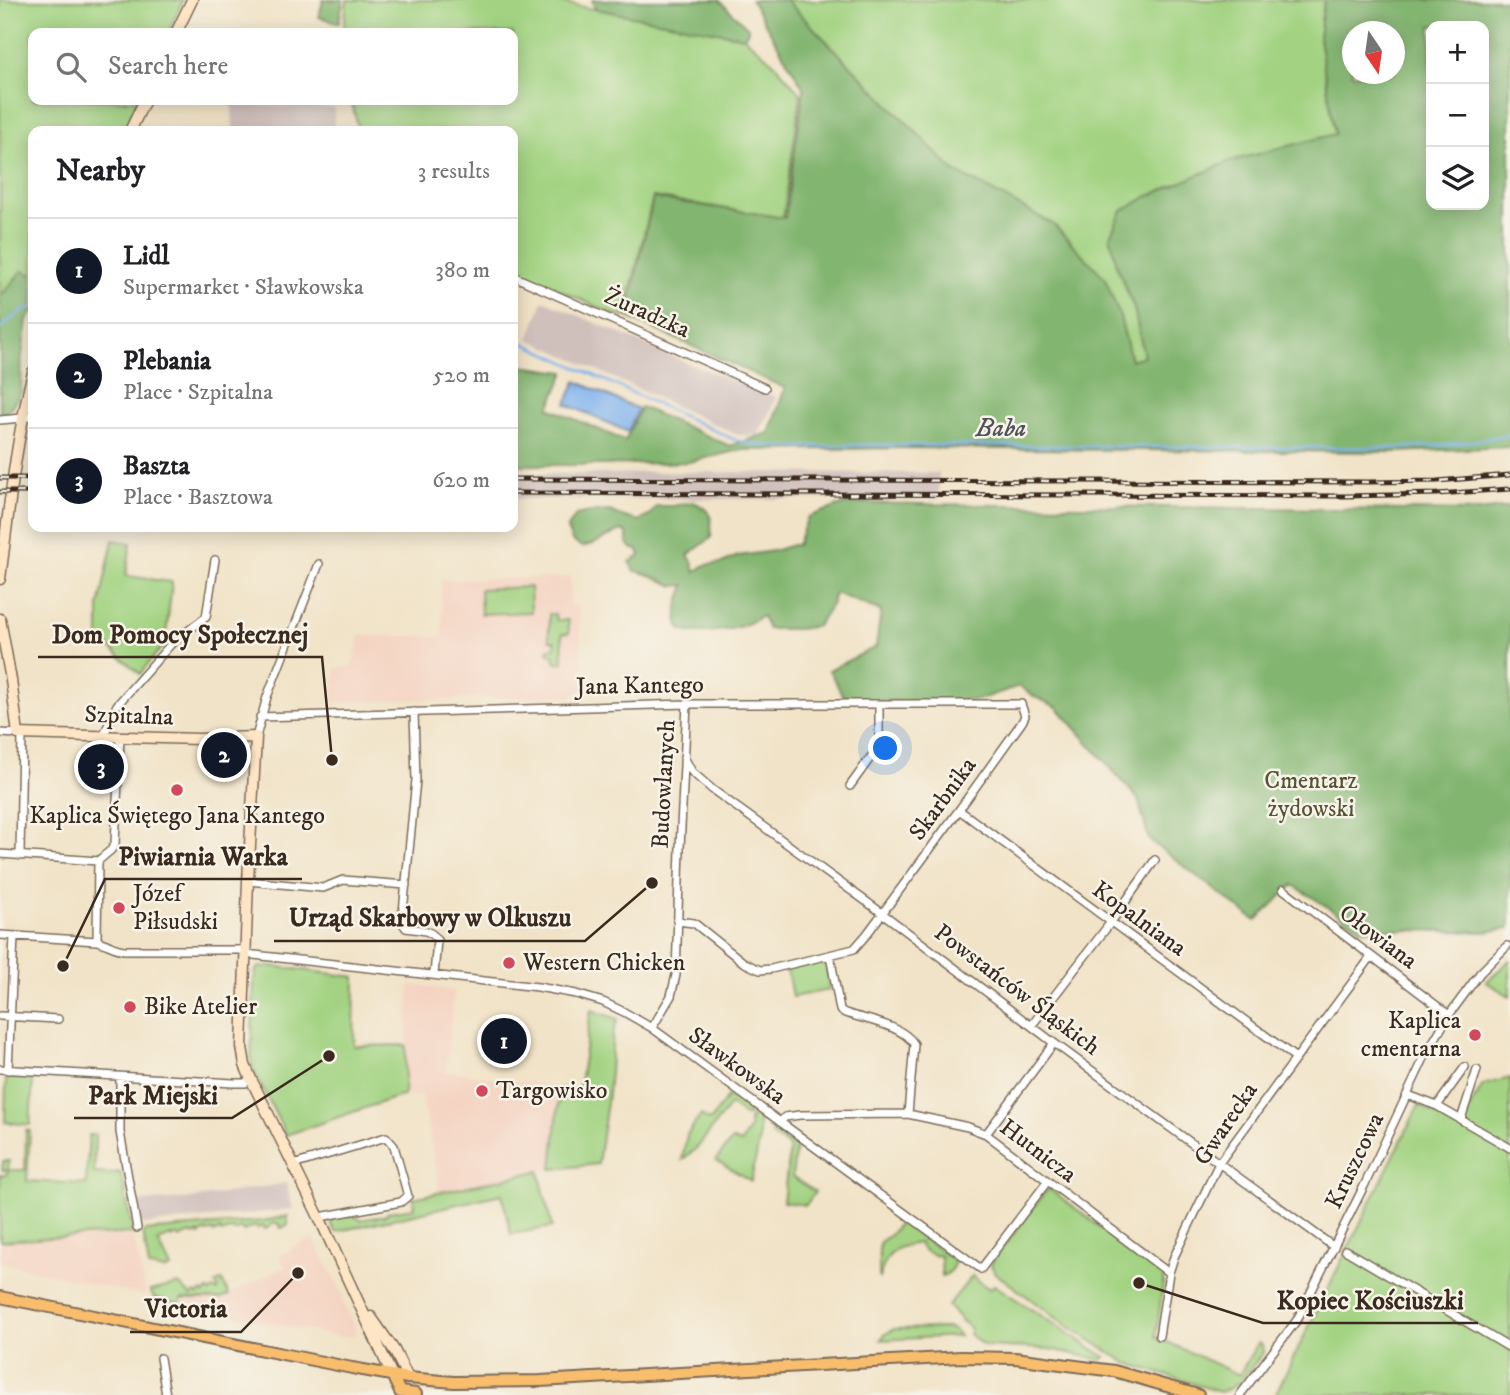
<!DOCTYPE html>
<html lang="en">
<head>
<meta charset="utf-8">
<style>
	body { margin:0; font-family:"IM FELL DW Pica",serif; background:#f2f2f2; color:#202124 }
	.controls { position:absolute; right:21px; top:21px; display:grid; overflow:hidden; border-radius:14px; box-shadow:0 4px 18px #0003 }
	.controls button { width:63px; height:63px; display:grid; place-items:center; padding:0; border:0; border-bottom:2px solid #e0e0e0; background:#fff; color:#202124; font:35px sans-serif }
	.compass { position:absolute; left:1342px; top:21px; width:63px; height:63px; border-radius:50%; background:#fff; box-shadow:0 4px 18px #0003; rotate:167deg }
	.you { position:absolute; left:886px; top:749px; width:24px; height:24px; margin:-18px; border:5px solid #fff; border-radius:50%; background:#1a73e8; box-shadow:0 0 0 10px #1a73e833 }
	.badge { display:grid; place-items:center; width:46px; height:46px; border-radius:50%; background:#111827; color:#fff; font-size:23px; font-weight:700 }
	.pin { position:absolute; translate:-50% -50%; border:4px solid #fff; box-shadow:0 2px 7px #0006 }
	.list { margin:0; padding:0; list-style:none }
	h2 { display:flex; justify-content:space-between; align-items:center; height:91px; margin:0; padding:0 28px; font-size:30px }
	h2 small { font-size:23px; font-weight:400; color:#757577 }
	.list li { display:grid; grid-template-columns:46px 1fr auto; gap:21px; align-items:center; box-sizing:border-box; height:105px; padding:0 28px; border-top:2px solid #e0e0e0 }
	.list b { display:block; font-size:26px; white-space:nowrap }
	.list p { margin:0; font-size:23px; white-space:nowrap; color:#757577 }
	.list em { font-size:23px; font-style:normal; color:#757577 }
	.icon { flex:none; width:38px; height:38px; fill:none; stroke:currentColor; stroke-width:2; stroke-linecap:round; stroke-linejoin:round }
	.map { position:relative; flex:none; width:1510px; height:1395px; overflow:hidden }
	.search { position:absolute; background:#fff; box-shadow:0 4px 18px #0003; left:28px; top:28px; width:490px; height:77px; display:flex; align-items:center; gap:18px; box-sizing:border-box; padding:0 24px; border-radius:14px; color:#757577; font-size:26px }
	.panel { position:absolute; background:#fff; box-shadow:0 4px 18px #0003; left:28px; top:126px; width:490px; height:406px; border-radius:14px }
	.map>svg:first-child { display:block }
	.built { fill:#f4d3c1 }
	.industrial { fill:#d0c0bc }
	.green { fill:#a3d382; stroke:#6f7e50; stroke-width:2 }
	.forest { fill:#82b570; stroke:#5e7047; stroke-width:2; fill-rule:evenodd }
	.water { fill:#82b3ee; stroke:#5e6e86; stroke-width:2 }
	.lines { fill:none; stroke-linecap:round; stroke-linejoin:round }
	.stream { stroke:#82b3ee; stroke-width:2.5 }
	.street-casing { stroke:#7b6b59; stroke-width:10 }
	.secondary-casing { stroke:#7b6b59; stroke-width:13 }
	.primary-casing { stroke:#7b6b59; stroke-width:14 }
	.street { stroke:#fff; stroke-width:7 }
	.secondary { stroke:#fde5c5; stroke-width:10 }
	.primary { stroke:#f9be6d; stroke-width:10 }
	.rail-casing { stroke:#3b2a1e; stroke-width:5 }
	.rail { stroke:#f7f3e8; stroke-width:2.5; stroke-dasharray:8; stroke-linecap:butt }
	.poi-dot { fill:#d1495b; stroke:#f7f3e8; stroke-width:2.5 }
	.labels { text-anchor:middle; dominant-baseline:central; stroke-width:5; stroke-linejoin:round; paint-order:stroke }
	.street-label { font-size:24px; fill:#3b2a1e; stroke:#f7f3e8 }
	.park-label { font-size:24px; fill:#555437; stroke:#f7f3e8 }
	.poi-label { font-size:24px; fill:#3b2a1e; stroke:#f7f3e8; text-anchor:start }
	.water-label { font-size:26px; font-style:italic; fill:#50535c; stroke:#f7f3e8 }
	.leader { fill:none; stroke:#3b2a1e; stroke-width:2.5 }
	.callout-dot { fill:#3b2a1e; stroke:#f7f3e8; stroke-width:2.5 }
	.callout-label { font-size:26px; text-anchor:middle; font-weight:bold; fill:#3b2a1e; stroke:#f7f3e8; stroke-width:5; stroke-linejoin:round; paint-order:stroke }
</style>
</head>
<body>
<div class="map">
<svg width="1510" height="1395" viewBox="0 0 1510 1395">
	<rect width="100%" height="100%" fill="#f7f3e8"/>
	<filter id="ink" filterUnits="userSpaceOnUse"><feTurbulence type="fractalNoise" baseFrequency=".0143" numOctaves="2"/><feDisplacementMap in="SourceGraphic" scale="14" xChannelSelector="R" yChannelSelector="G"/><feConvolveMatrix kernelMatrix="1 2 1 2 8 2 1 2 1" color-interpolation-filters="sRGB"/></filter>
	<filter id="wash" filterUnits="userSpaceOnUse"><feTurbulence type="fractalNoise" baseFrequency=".00686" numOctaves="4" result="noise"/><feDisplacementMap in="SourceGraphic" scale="28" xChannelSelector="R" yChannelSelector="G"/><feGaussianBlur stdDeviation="1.57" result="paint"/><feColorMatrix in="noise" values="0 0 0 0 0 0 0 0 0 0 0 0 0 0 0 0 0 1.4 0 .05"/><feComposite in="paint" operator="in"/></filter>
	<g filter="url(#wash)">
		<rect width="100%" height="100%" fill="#f1e3c7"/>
		<path class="built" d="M570,577L571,605H579L583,691L575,692V696L333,702L336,668L349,667L354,661L360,636H442L441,580Z
			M410,984L454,991L446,1071L560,1088L552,1169L440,1192L422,1095L404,1096Z
			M133,1233L145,1288V1296L0,1262V1241Z
			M313,1238L343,1295L344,1297L341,1299L356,1330L354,1332L355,1336L340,1337L180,1304L181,1299H220L229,1294L285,1267L279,1255Z"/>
		<path class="industrial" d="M232,104L334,108V131H233Z
			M543,300L685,362L776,397L758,436L738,435L529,339Z
			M643,472L939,473V499H513V474H626Z
			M286,1183L293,1209L142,1225L138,1202L198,1198Z"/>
		<path class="green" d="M0,0H183L168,33H33V100H138L124,131H33V275L22,271L0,297Z
			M347,0H546L744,37L774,63L801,94L783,218L653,197L624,317L615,315L513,269V131H359L351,100H513V33H343Z
			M786,0H1324L1319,38L1336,134L1231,161L1149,196L1122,211L1117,266L1134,308L1144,356L1131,360L1120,317L1105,279L1053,224L954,171Z
			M113,540L131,543L126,576L172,582L165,645L156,654L140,674L99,638V607Z
			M530,587L531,612L481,614L480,589Z
			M549,614H555L556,620H568L569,633L562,634L563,662H555L554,655L549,654L548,649L555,648V641L549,640Z
			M1510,960V996L1486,982Z
			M826,961L829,990L792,997L787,969Z
			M271,966L355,977L354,1046L406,1045L404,1096L397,1097L286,1135L257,1077L251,1063L254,979L257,968Z
			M591,1010L618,1019L613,1033L608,1095L598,1164L552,1169L560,1088L579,1090Z
			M6,1078L33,1079L30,1125L5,1122Z
			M1510,1078V1395H1275L1419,1105L1458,1127L1483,1085Z
			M728,1096L750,1112L748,1115H744L730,1105L697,1148L682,1160L687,1135L701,1115L710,1121Z
			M754,1116L758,1118L759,1120V1142L751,1181L716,1160L732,1140L741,1143L750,1128L749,1123L750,1118Z
			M775,1129L796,1146L792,1177L815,1192L806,1205L783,1202L790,1148L771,1134Z
			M26,1130L30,1131L27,1181L86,1184L89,1135H95L94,1173L109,1174L119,1172L122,1176L133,1233L0,1241V1175H7L8,1171L2,1170L3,1161H9L8,1170H25Z
			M539,1171L552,1227L511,1234L502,1194L335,1232L329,1219L354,1215L360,1220C369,1218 377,1218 386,1215L389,1212L414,1208L413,1198Z
			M1050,1189L1164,1276L1156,1337L1239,1375L1258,1343L1262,1345L1263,1353C1250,1368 1240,1388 1220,1392L1127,1363L1066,1325L995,1273L991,1265L995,1258L1046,1191Z
			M288,1216V1225L281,1228L278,1223L271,1224V1226L265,1229L263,1226L258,1228L256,1226L243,1231L241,1228L235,1231L233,1229L221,1233L220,1230L214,1233L213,1231L204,1232L199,1235L198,1233L193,1235L191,1233L179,1238L177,1235L172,1238L171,1236L158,1241L171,1268L165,1270L149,1267L143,1232L144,1231L263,1221Z
			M900,1222L955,1261C953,1268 950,1274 942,1276L941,1256C931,1255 921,1251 919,1243C891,1246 886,1255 879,1279V1243L890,1235Z
			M972,1276L989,1289L994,1285L1105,1357L1102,1360L1050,1349L986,1346L981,1344L969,1334L971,1330L948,1306Z
			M222,1280L229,1295L220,1299H181L180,1304L154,1298L150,1291L179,1284L191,1296L195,1293L198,1295L202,1291L204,1294L208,1290L210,1292L213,1289L216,1291L219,1288L215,1284Z
			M948,1328L954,1330L959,1336L881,1340L884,1335L894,1329Z"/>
		<path class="forest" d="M323,0H343L339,23L319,17Z
			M592,0H719L749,29L744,37L595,9Z
			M751,0H786L954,171L1053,224L1105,278L1120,317L1131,360L1144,356L1134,308L1117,266L1110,236L1122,211L1149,196L1231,161L1335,134L1319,38L1324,0H1510V447L1395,452L904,448L740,450L689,462L605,465H513V365L565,372L549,408L625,441L641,407L730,446L769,433L785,388L627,317L653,198L785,218L804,89ZM1484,26V205H1431V26ZM1352,32H1394V74H1352Z
			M22,271L33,275V311L27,320L22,356L21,393L7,413H0V297Z
			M693,502C713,510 712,519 711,538L688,555L693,563L695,572L705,565L722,563L738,556L773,551L792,545H797L808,517L847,503L1479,511L1510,507V928L1486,932L1362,929L1293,885L1256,921L1149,840L1138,799L1057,707L1035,697L1019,686L978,700L887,701L843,696L829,670L876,647L881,611L835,593L832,603L817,626L798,629H768L762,616C756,619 749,624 742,626C732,629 689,637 681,629C672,618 681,596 685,585L674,586L652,576L633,570L630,562L640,556L638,550L633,549L627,543V533L621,530L593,544L582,547L572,541L567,529L576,515L591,512L610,511L618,515L638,521L649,516L657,506H673Z"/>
		<path class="water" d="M576,381L638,409L628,432L566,404Z"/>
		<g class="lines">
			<path class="stream" d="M0,329L22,311L33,307
				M513,338L735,440C773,451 817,446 856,445L1399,448L1445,445L1510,435"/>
		</g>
	</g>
	<g filter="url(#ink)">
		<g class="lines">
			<g class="street-casing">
				<path id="street" d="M513,276L765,388
					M0,420L22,418L33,415
					M414,712L416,780L402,922L406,928C417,930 432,929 437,940L434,975
					M260,717L687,704H1021L1025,716L1022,722L959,810L867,934L854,949L771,969L760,970L751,966L743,962L694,923L677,921
					M0,733L18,734
					M103,737L117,705L171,644L206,617L215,560
					M256,737L267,697L319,564
					M684,757L692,772L713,790L882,913L1054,1043L1334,1247
					M850,786L873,754L879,739V704
					M959,810L1296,1058
					M0,854L98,861
					M20,856L22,734
					M98,861L111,850L115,844L120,738
					M248,881L323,888L343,880L406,885
					M1283,889L1449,1015
					M0,935L97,941C107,943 114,949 124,950H246
					M97,941L98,861
					M245,954L538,987L576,994L603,1002L624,1012L652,1028L981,1269L1047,1182
					M830,955L840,1010L845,1013C866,1020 902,1025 914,1044L908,1114
					M0,1016L58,1019
					M1032,1025L1111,922L1155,860
					M652,1028L671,996L676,975L680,848L687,704
					M0,1069L233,1083H245L251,1079
					M8,1070L14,936
					M120,1077V1132L137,1228
					M1408,1095L1437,1106L1510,1148
					M1437,1106L1465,1067
					M1461,1119L1477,1070
					M780,1122L785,1117L800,1115L908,1114L968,1127L986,1134L1169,1273
					M986,1134L1054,1043
					M293,1165L386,1137L394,1146L408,1196L401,1202L325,1216L320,1219
					M1345,1250L1510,1348
					M1159,1336L1169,1273L1174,1257L1219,1163L1371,957
					M160,1358L166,1395
					M1240,1395L1297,1320L1365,1184L1426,1054L1449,1015L1480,973L1507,946"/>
			</g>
			<g class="secondary-casing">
				<path id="secondary" d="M176,33L192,0
					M130,131L145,100
					M0,579C9,509 16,440 33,372
					M0,619L11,680L18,734L199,739L256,737L248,881L242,1047L245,1065L251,1079L320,1219L392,1375
					M371,1317L394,1350L408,1378"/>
			</g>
			<g class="primary-casing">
				<path id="primary" d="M0,1297L352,1368L408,1378L454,1382L540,1381L961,1357L1015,1358L1114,1371L1198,1395
					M392,1375L400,1392L416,1394"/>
			</g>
			<use href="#street" class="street"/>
			<use href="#secondary" class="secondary"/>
			<use href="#primary" class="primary"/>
			<g class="rail-casing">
				<path id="rail" d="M0,478H33
					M513,479L1369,482L1437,481L1510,475
					M0,492H33
					M513,493L1346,496L1437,494L1510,489"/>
			</g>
			<use href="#rail" class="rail"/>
		</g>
	</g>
	<g class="poi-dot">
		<circle cx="177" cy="790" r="7"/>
		<circle cx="119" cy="908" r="7"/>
		<circle cx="509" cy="963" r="7"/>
		<circle cx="130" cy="1007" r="7"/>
		<circle cx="1475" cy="1035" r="7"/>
		<circle cx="482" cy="1091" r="7"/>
	</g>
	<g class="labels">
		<g class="street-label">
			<text transform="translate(647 313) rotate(24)">Żuradzka</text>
			<text transform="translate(640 686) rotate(-1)">Jana Kantego</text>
			<text transform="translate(129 716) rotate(2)">Szpitalna</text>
			<text transform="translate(664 784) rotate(-87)">Budowlanych</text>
			<text transform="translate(943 799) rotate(-54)">Skarbnika</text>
			<text transform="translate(1139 919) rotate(36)">Kopalniana</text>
			<text transform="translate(1378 937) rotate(37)">Ołowiana</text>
			<text transform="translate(1017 990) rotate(37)">Powstańców Śląskich</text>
			<text transform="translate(737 1066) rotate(36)">Sławkowska</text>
			<text transform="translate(1226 1124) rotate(-56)">Gwarecka</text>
			<text transform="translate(1038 1151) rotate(37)">Hutnicza</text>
			<text transform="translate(1355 1161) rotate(-64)">Kruszcowa</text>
		</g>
		<g class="park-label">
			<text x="1311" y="781">Cmentarz<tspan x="1311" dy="28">żydowski</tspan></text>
		</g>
		<g class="poi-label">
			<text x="177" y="816" text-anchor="middle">Kaplica Świętego Jana Kantego</text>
			<text x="133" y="894">Józef<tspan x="133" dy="28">Piłsudski</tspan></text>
			<text x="523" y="963">Western Chicken</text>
			<text x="144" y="1007">Bike Atelier</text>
			<text x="1461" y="1021" text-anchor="end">Kaplica<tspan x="1461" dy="28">cmentarna</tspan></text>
			<text x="496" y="1091">Targowisko</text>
		</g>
		<g class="water-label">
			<text x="1001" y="428">Baba</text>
		</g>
	</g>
	<path class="leader" d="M332 760L322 657H38M63 966L105 879H302M652 883L585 941H274M329 1056L232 1118H74M1139 1283L1263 1323H1478M298 1273L241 1332H130"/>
	<g class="callout-dot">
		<circle cx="332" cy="760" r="7"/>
		<circle cx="63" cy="966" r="7"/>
		<circle cx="652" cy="883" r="7"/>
		<circle cx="329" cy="1056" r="7"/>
		<circle cx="1139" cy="1283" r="7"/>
		<circle cx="298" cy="1273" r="7"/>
	</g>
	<g class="callout-label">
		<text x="180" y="643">Dom Pomocy Społecznej</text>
		<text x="203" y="865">Piwiarnia Warka</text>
		<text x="430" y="926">Urząd Skarbowy w Olkuszu</text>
		<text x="153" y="1104">Park Miejski</text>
		<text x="1370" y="1309">Kopiec Kościuszki</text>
		<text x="186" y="1317">Victoria</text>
	</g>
</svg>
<div class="controls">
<button>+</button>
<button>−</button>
<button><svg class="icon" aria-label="layers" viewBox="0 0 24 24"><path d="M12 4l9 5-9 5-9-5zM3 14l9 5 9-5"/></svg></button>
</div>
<svg class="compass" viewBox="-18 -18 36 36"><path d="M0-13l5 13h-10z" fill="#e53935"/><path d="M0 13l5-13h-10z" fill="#757577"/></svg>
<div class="you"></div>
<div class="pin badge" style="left:504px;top:1041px">1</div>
<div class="pin badge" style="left:224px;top:755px">2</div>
<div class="pin badge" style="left:101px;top:767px">3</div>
<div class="search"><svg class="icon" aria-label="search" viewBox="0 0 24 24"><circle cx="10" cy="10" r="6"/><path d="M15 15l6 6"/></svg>Search here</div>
<section class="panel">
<h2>Nearby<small>3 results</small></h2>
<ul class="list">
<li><span class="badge">1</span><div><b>Lidl</b><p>Supermarket · Sławkowska</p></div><em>380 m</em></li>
<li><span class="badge">2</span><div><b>Plebania</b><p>Place · Szpitalna</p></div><em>520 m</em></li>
<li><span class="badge">3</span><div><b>Baszta</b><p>Place · Basztowa</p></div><em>620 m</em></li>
</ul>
</section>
</div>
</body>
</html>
